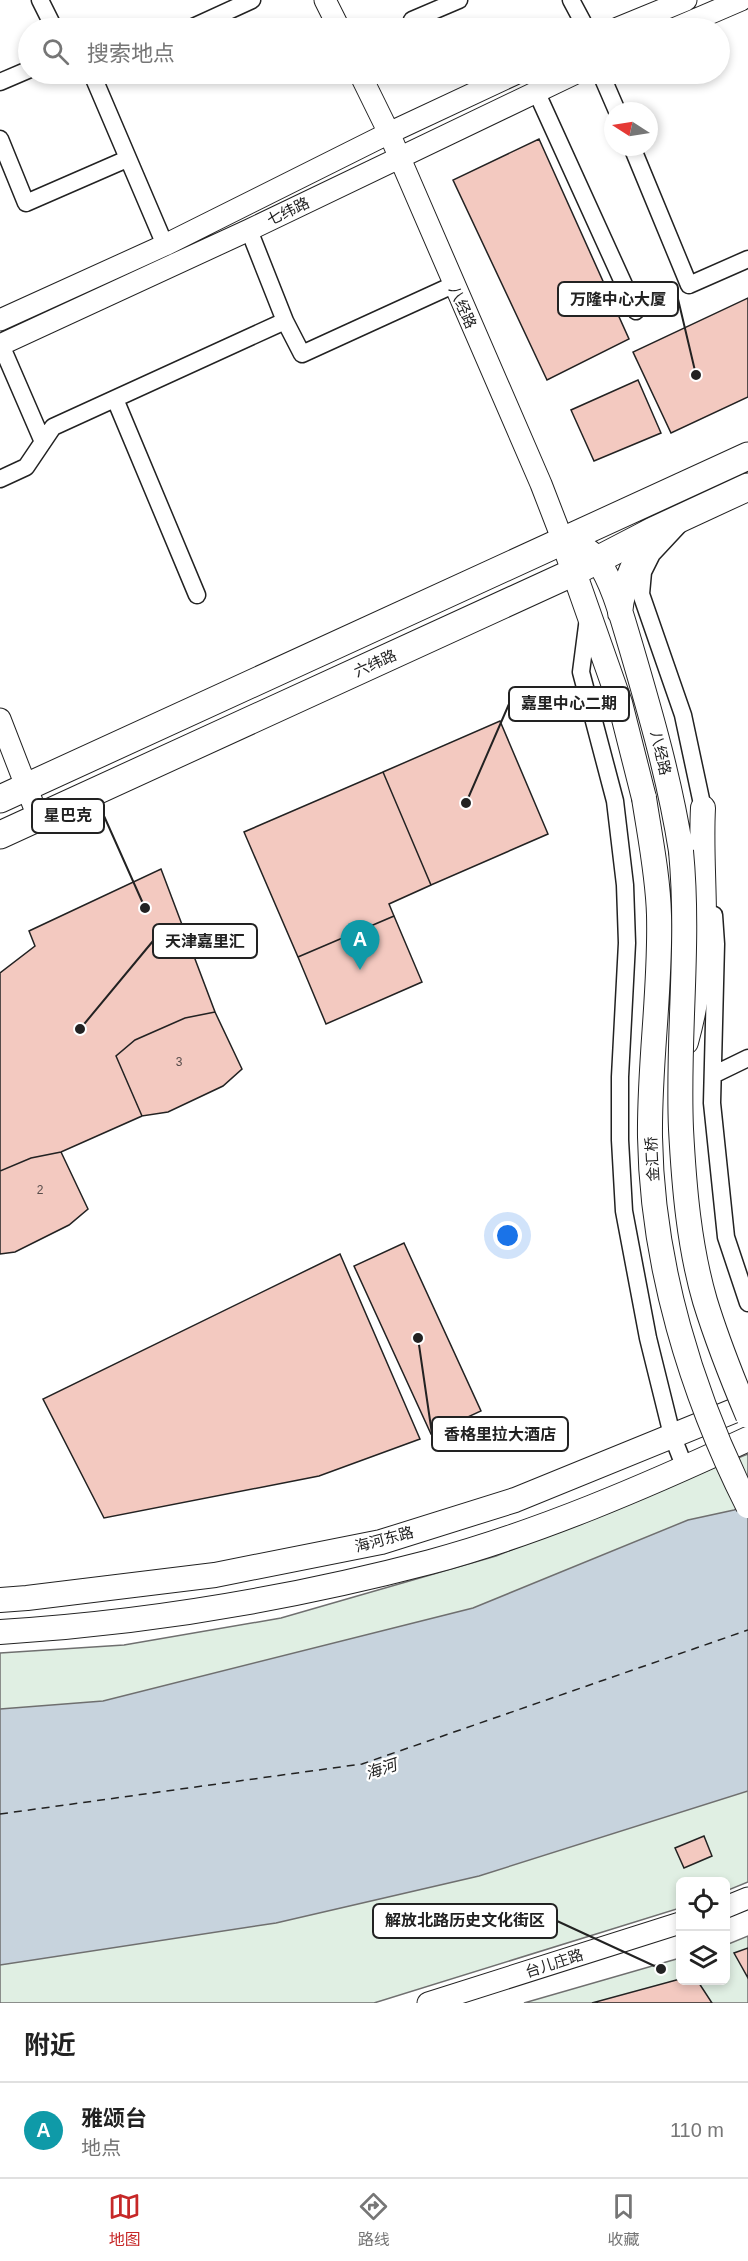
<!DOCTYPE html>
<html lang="zh">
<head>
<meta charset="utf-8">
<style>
	body { margin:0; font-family:Helvetica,"Noto Sans SC",sans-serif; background:#f6f6f6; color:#222 }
	.controls { position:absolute; right:18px; bottom:18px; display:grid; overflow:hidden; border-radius:9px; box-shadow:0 3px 9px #0003 }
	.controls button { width:54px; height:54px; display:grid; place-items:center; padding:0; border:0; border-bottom:2px solid #e0e0e0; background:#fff; color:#222; font:30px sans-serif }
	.compass { position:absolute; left:604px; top:102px; width:54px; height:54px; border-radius:50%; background:#fff; box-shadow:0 3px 9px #0003; rotate:282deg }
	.you { position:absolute; left:508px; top:1236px; width:21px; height:21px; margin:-15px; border:4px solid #fff; border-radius:50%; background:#1a73e8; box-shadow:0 0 0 9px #1a73e833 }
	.badge { display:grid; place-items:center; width:39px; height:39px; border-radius:50%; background:#c62828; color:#fff; font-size:20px; font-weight:700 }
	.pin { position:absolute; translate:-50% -50px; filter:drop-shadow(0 2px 3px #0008) }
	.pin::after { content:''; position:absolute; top:32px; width:21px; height:18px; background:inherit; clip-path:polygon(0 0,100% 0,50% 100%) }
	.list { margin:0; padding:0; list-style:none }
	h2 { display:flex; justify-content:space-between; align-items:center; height:78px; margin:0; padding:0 24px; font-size:26px }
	h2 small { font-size:20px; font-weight:400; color:#767676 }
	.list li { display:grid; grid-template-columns:39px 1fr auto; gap:18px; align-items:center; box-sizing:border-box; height:96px; padding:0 24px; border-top:2px solid #e0e0e0 }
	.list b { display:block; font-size:22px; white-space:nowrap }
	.list p { margin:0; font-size:20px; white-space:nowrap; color:#767676 }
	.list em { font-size:20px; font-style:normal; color:#767676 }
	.icon { flex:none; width:33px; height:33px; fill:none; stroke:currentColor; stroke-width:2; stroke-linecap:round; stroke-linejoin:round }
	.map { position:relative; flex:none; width:748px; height:2003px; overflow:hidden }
	.search { position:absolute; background:#fff; box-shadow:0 3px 9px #0003; left:18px; right:18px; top:18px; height:66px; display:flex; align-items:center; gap:15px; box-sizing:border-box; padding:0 21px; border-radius:33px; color:#767676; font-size:22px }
	.sheet { height:174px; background:#fff }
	nav { display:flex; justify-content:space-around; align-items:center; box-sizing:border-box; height:84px; border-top:2px solid #e0e0e0; background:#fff; font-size:16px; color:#767676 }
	nav a { display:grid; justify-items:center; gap:3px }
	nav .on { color:#c62828 }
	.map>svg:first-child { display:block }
	.green { fill:#e0efe3; stroke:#6f6f6f; stroke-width:1.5 }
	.water { fill:#c7d3dd; stroke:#6f6f6f; stroke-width:1.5 }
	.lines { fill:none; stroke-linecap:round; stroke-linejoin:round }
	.ferry { stroke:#222; stroke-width:1.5; stroke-dasharray:8 6; stroke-linecap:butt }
	.building { fill:#f3c9c0; stroke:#222; stroke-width:1.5 }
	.minor-casing { stroke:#222; stroke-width:19 }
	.tertiary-casing { stroke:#222; stroke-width:23 }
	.secondary-casing { stroke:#222; stroke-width:26 }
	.primary-casing { stroke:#222; stroke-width:29 }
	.minor { stroke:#fff; stroke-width:16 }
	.tertiary { stroke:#fff; stroke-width:21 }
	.secondary { stroke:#fff; stroke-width:24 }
	.primary { stroke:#fff; stroke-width:27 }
	.secondary-bridge-casing { stroke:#222; stroke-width:26; stroke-linecap:butt }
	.secondary-bridge { stroke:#fff; stroke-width:24 }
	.labels { text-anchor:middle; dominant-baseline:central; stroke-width:4.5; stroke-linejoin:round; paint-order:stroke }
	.number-label { font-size:12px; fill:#564c4a }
	.street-label { font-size:15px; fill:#222; stroke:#fff }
	.water-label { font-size:16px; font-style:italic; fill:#222; stroke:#fff }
	.leader { fill:none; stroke:#222; stroke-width:2 }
	.callout-dot { fill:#222; stroke:#fff; stroke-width:2 }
	.callout { fill:#fff; stroke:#222; stroke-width:2 }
	.callout-label { font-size:16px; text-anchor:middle; font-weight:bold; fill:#222 }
</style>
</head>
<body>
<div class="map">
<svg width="748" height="2003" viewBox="0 0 748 2003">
	<rect width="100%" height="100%" fill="#fff"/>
	<path class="green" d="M748,1454V1882L726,1891V1882H680V1908L374,2003H0V1653L124,1645L281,1618L496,1556Z
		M748,1936V2003H524L680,1958V1980H726V1945Z"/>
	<path class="water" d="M748,1504V1791L479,1876L276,1923L0,1965V1709L103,1701L473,1608L688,1520L734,1510Z"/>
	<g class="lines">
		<path class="ferry" d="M0,1814L362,1764L748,1630"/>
	</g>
	<path class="building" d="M539,139L629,339L547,380L453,180Z
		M748,298V397L671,433L633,352Z
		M638,380L661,433L594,461L571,410Z
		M500,721L548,834L431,885L383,772Z
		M383,772L431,885L389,904L394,916L298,957L244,832Z
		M161,869L215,1012L185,1018L135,1040L116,1056L142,1116L61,1152L31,1158L0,1171V973L35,946L29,931Z
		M394,916L422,982L326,1024L298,957Z
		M215,1012L242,1069L223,1086L168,1112L142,1116L116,1056L135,1040L185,1018Z
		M61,1152L88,1209L69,1225L15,1252L0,1254V1171L31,1158Z
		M404,1243L481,1411L431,1434L354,1266Z
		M340,1254L420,1439L319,1476L104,1518L43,1399Z
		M704,1836L712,1856L684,1868L675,1848Z
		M748,1948V1978L734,1953Z
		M680,1979L697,1980L712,2003H592Z"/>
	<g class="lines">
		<g class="minor-casing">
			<path id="minor" d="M40,0L54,28
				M571,0L586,28
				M412,20L459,0
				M191,28L252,0
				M92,74L165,245
				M601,74L617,111
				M0,82L28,70
				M536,91L636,311
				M0,139L26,203L127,159
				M632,147L689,285L748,259
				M285,321L302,354L453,285
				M1,345L43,442
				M115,399L197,595
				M0,479L26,467L53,427L285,321L249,230
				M680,524L652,554L643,572L641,594L683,715L705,818
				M588,618L581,672L615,801L625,885L627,943L620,1077V1140L624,1211L648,1338L672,1435L685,1468
				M714,915L716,944L712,1103L726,1237L748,1303
				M713,1075L748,1058"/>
		</g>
		<g class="tertiary-casing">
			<path id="tertiary" d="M325,0L339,28
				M618,28L686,0
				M676,28L741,0
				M360,74L389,133L541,484L563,541
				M0,320L165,245L389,133L515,74
				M0,345L249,230L574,74
				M0,719L38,817
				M726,1907L748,1898
				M428,2003L680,1923"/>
		</g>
		<g class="secondary-casing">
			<path id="secondary" d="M563,541C577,545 590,549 598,561C614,584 623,621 631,647C651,715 670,781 681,851
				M568,555L620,703L644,798
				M620,613C623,582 636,557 653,531
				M686,1042C697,1002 703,961 704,919C704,882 701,845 703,808
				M0,1600L27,1598L215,1575L381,1542L515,1500L748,1405
				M0,1632C145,1623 289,1599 430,1562C538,1533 647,1486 748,1439"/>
		</g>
		<g class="primary-casing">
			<path id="primary" d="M0,799L748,456
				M0,835L574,572L653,531L748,487"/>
		</g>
		<use href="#minor" class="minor"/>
		<use href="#tertiary" class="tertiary"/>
		<use href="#secondary" class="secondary"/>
		<use href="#primary" class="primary"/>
		<g class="secondary-bridge-casing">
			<path id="secondary-bridge" d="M644,798C650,837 658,876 659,915C661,989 649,1063 650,1137C652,1264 691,1393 748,1506
				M681,851C690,944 677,1036 681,1129C684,1186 689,1246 705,1301C717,1340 732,1378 748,1416"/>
		</g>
		<use href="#secondary-bridge" class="secondary-bridge"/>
	</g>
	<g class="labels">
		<g class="number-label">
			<text x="179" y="1062">3</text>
			<text x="40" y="1190">2</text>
		</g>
		<g class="street-label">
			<text transform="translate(288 211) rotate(-25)">七纬路</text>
			<text transform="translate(463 307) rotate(66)">八经路</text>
			<text transform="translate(375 663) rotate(-24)">六纬路</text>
			<text transform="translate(661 753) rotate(77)">八经路</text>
			<text transform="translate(652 1159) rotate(-93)">金汇桥</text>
			<text transform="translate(384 1539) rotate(-15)">海河东路</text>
			<text transform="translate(554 1963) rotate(-18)">台儿庄路</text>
		</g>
		<g class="water-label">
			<text transform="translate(381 1769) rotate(-18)">海河</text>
		</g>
	</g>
	<path class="leader" d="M696 375L678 299M466 803L509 704M145 908L104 816M80 1029L153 941M418 1338L432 1434M661 1969L557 1921"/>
	<g class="callout-dot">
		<circle cx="696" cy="375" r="6"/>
		<circle cx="466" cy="803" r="6"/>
		<circle cx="145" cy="908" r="6"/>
		<circle cx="80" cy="1029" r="6"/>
		<circle cx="418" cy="1338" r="6"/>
		<circle cx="661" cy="1969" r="6"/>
	</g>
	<g class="callout">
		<rect x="558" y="282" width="120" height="34" rx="6"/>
		<rect x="509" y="687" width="120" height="34" rx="6"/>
		<rect x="32" y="799" width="72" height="34" rx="6"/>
		<rect x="153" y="924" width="104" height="34" rx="6"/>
		<rect x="432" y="1417" width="136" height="34" rx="6"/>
		<rect x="373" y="1904" width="184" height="34" rx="6"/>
	</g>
	<g class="callout-label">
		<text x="618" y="305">万隆中心大厦</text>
		<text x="569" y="709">嘉里中心二期</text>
		<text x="68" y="821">星巴克</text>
		<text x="205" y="947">天津嘉里汇</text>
		<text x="500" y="1440">香格里拉大酒店</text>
		<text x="465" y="1926">解放北路历史文化街区</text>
	</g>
</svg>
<div class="controls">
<button><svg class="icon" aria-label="locate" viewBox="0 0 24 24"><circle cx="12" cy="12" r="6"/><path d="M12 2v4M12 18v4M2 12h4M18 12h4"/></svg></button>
<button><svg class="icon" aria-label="layers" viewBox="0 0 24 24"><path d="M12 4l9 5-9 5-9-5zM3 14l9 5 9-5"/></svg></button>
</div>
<svg class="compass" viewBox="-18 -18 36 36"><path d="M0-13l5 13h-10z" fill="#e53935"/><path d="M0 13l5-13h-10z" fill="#767676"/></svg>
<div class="you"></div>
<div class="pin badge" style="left:360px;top:970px;background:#0f9aa8">A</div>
<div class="search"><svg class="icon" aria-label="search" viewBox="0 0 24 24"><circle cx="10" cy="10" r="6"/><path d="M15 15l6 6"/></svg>搜索地点</div>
</div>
<section class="sheet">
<h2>附近<small></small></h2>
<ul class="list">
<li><span class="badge" style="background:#0f9aa8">A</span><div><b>雅颂台</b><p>地点</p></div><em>110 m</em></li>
</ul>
</section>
<nav>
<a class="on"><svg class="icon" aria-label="map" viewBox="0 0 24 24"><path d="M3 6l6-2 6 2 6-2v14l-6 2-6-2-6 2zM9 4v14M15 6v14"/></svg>地图</a>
<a><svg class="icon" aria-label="directions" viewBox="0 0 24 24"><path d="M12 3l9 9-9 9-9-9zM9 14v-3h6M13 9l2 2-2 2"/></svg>路线</a>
<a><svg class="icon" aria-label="saved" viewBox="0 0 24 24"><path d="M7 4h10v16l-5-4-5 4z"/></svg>收藏</a>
</nav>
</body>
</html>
